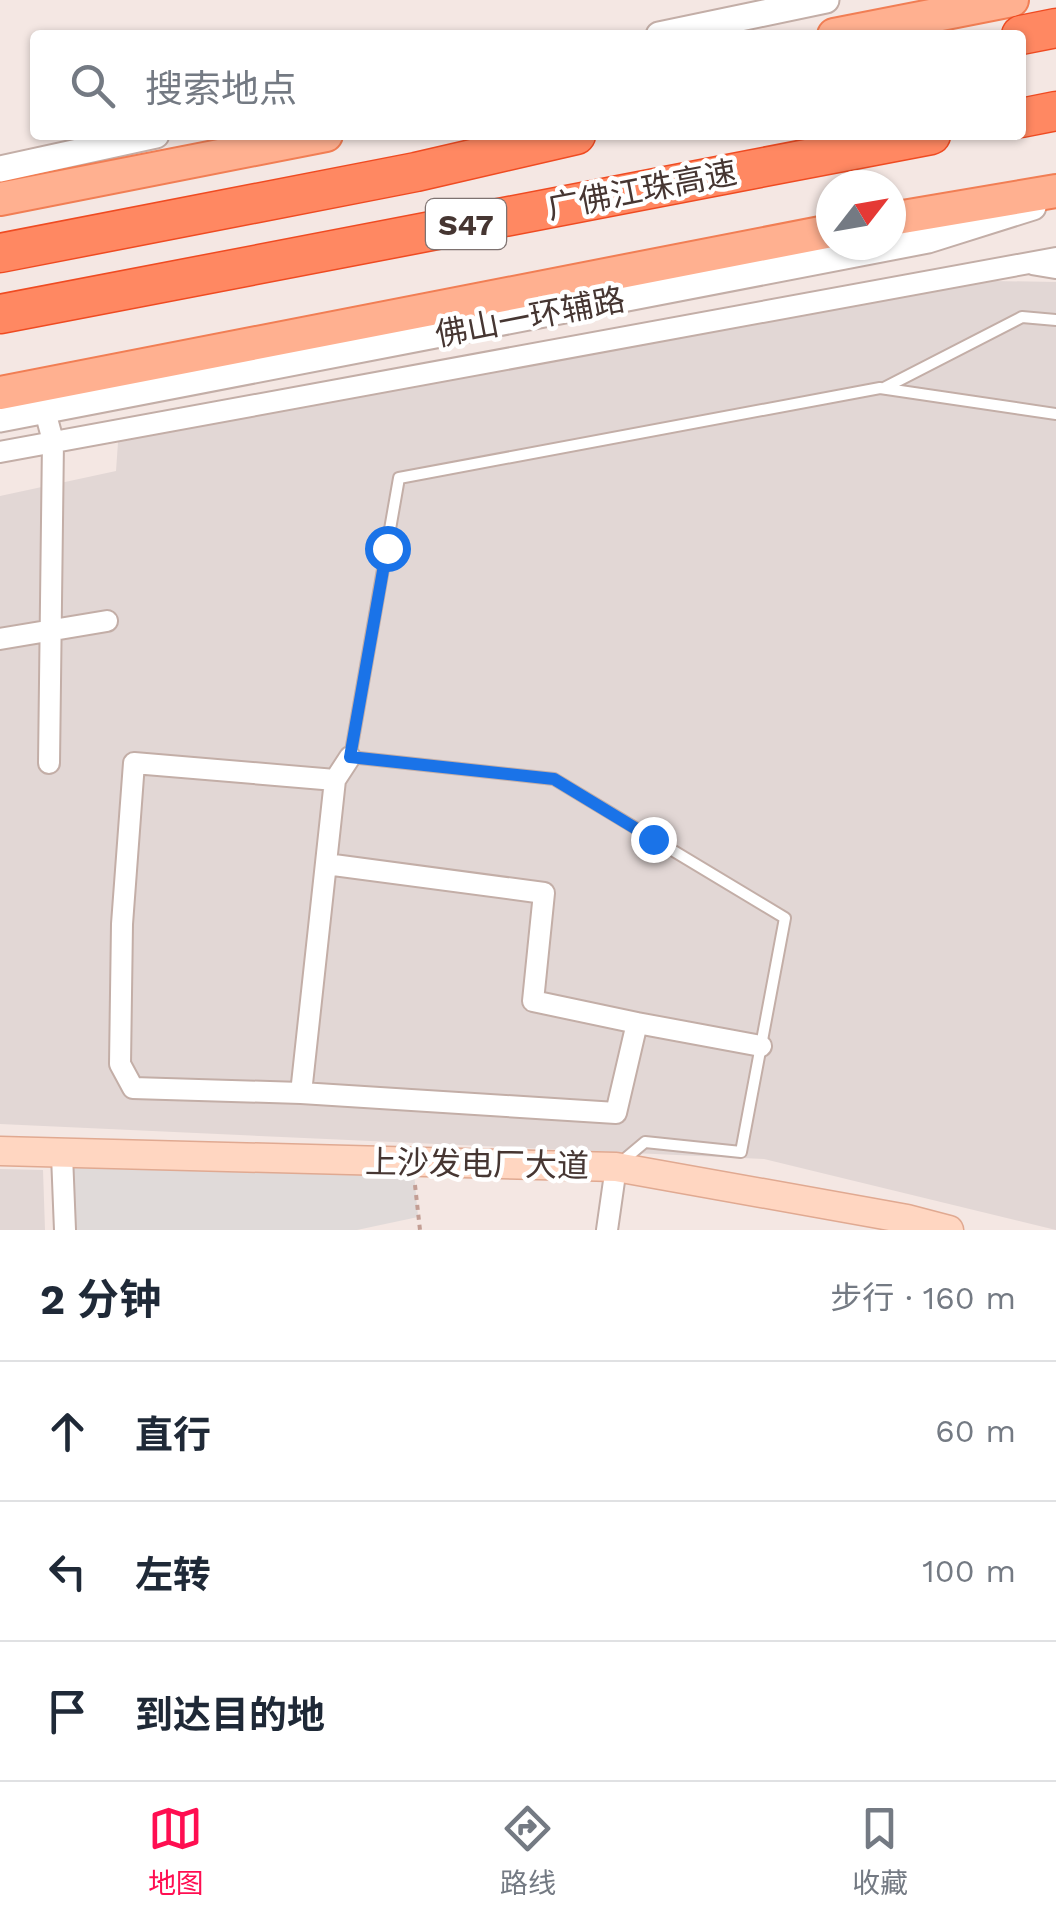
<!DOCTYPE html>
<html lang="zh">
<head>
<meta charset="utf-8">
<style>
	body { margin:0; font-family:"Work Sans","Noto Sans SC",sans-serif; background:#f2f2f3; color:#1f2937 }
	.compass { position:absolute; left:816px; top:170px; width:90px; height:90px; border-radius:50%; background:#fff; box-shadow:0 2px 8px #0004; rotate:59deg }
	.stop { position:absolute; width:30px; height:30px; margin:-22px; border:8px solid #1a73e8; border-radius:50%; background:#fff }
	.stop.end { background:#1a73e8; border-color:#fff; box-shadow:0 2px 10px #0008 }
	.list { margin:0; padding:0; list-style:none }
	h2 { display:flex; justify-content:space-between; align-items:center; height:130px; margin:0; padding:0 40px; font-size:42px }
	h2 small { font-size:32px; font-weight:400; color:#747a83 }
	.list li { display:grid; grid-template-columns:65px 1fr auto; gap:30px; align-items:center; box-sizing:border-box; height:140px; padding:0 40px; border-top:2px solid #e0e1e3 }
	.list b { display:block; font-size:38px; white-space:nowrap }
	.list em { font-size:32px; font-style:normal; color:#747a83 }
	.icon { flex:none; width:55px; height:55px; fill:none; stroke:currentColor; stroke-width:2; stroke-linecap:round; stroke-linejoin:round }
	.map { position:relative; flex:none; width:1056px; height:1230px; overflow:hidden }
	.search { position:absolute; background:#fff; box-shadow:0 2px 8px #0004; left:30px; right:30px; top:30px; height:110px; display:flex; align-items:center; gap:25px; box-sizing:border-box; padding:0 35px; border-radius:10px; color:#747a83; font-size:38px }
	.sheet { height:550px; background:#fff }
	nav { display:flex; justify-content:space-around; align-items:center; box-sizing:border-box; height:140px; border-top:2px solid #e0e1e3; background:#fff; font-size:28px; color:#747a83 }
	nav a { display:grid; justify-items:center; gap:5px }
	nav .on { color:#ff0e51 }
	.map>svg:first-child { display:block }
	.industrial { fill:#e2d7d5 }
	.parking { fill:#e0dad9 }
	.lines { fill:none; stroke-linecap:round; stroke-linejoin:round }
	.service-casing { stroke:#c3aea7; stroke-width:14 }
	.minor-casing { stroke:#c3aea7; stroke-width:24 }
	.tertiary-casing { stroke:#c3aea7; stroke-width:29 }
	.secondary-casing { stroke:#e0a991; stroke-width:31 }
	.primary-casing { stroke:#f17e54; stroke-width:36 }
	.motorway-casing { stroke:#ef4b22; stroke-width:41 }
	.path { stroke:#c39e94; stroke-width:4; stroke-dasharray:5 5; stroke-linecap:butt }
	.service { stroke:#fff; stroke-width:10 }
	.minor { stroke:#fff; stroke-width:20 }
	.tertiary { stroke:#fff; stroke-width:25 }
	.secondary { stroke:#ffd6c1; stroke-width:28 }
	.primary { stroke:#ffb090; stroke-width:32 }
	.motorway { stroke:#ff8862; stroke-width:38 }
	.route { stroke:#1a73e8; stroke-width:12 }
	.labels { text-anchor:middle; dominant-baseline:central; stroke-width:9; stroke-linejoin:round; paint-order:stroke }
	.shield { fill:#fff; stroke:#7e7270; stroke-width:2.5 }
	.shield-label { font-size:30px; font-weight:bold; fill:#463632 }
	.street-label { font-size:32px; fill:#463632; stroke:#fff }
</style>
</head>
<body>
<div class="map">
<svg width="1056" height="1230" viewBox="0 0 1056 1230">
	<rect width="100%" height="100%" fill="#f4e7e3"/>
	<path class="industrial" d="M994,281L1056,282V1230L764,1159L0,1124V496L116,471L119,428Z
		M0,1169L43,1170L45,1230H0Z"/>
	<path class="parking" d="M62,1155L413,1162L418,1217L357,1230H65Z"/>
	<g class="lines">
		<g class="service-casing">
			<path id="service" d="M1032,269L1056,273
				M884,388L1022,317L1056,320
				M620,1163L645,1142L741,1152L785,918L554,779L350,757L399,478L880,388L1056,414"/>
		</g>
		<g class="minor-casing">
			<path id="minor" d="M45,411L53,441L49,763
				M0,452L1056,258
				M0,639L107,621
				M326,864L544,893L533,1001L637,1023L616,1113L301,1093L335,780L350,757
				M637,1023L761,1046
				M301,1093L133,1088L120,1064L122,924L134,763L335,780
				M62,1155L65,1230
				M607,1230L616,1167"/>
		</g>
		<g class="tertiary-casing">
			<path id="tertiary" d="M659,35L826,0
				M0,169L156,135
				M0,419L928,240L1033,207"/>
		</g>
		<g class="secondary-casing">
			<path id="secondary" d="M0,1151L616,1167L907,1219L949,1230"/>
		</g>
		<g class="primary-casing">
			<path id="primary" d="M834,35L1012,0
				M0,199L326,135
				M891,219L1056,191
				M0,393L831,231"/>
		</g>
		<g class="motorway-casing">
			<path id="motorway" d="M1021,35L1056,28
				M1021,118L1056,111
				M0,253L416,172L576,135
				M0,314L931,135"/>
		</g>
		<path class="path" d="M415,1185L420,1230"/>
		<use href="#service" class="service"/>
		<use href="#minor" class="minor"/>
		<use href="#tertiary" class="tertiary"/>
		<use href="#secondary" class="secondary"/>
		<use href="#primary" class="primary"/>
		<use href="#motorway" class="motorway"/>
	</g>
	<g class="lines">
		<path class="route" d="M387,548L350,757L554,779L653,839"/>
	</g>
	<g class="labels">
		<rect class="shield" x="426" y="199" width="80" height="50" rx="8"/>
		<g class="shield-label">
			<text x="466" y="224">S47</text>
		</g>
		<g class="street-label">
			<text transform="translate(642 190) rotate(-11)">广佛江珠高速</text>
			<text transform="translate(530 317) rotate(-11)">佛山一环辅路</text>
			<text transform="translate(477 1164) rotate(1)">上沙发电厂大道</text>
		</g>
	</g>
</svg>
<svg class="compass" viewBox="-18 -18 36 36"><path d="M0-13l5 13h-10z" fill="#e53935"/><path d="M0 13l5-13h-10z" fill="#747a83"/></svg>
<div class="stop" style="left:387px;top:548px"></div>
<div class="stop end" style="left:653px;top:839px"></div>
<div class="search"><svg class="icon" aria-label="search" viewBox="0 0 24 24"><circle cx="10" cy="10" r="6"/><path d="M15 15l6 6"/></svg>搜索地点</div>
</div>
<section class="sheet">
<h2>2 分钟<small>步行 · 160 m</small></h2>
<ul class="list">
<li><svg class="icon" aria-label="ahead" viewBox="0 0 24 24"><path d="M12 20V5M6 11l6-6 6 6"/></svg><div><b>直行</b></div><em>60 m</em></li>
<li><svg class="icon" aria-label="left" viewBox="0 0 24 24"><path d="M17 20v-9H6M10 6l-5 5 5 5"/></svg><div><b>左转</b></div><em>100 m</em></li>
<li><svg class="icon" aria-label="arrive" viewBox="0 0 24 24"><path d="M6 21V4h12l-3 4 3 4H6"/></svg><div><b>到达目的地</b></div></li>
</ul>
</section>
<nav>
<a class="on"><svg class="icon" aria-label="map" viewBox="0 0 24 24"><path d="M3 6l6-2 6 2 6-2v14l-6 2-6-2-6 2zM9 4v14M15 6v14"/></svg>地图</a>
<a><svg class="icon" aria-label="directions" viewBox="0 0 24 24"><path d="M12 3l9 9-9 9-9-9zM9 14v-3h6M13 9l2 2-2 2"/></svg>路线</a>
<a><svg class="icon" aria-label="saved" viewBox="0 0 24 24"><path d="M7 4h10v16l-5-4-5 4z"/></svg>收藏</a>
</nav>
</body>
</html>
